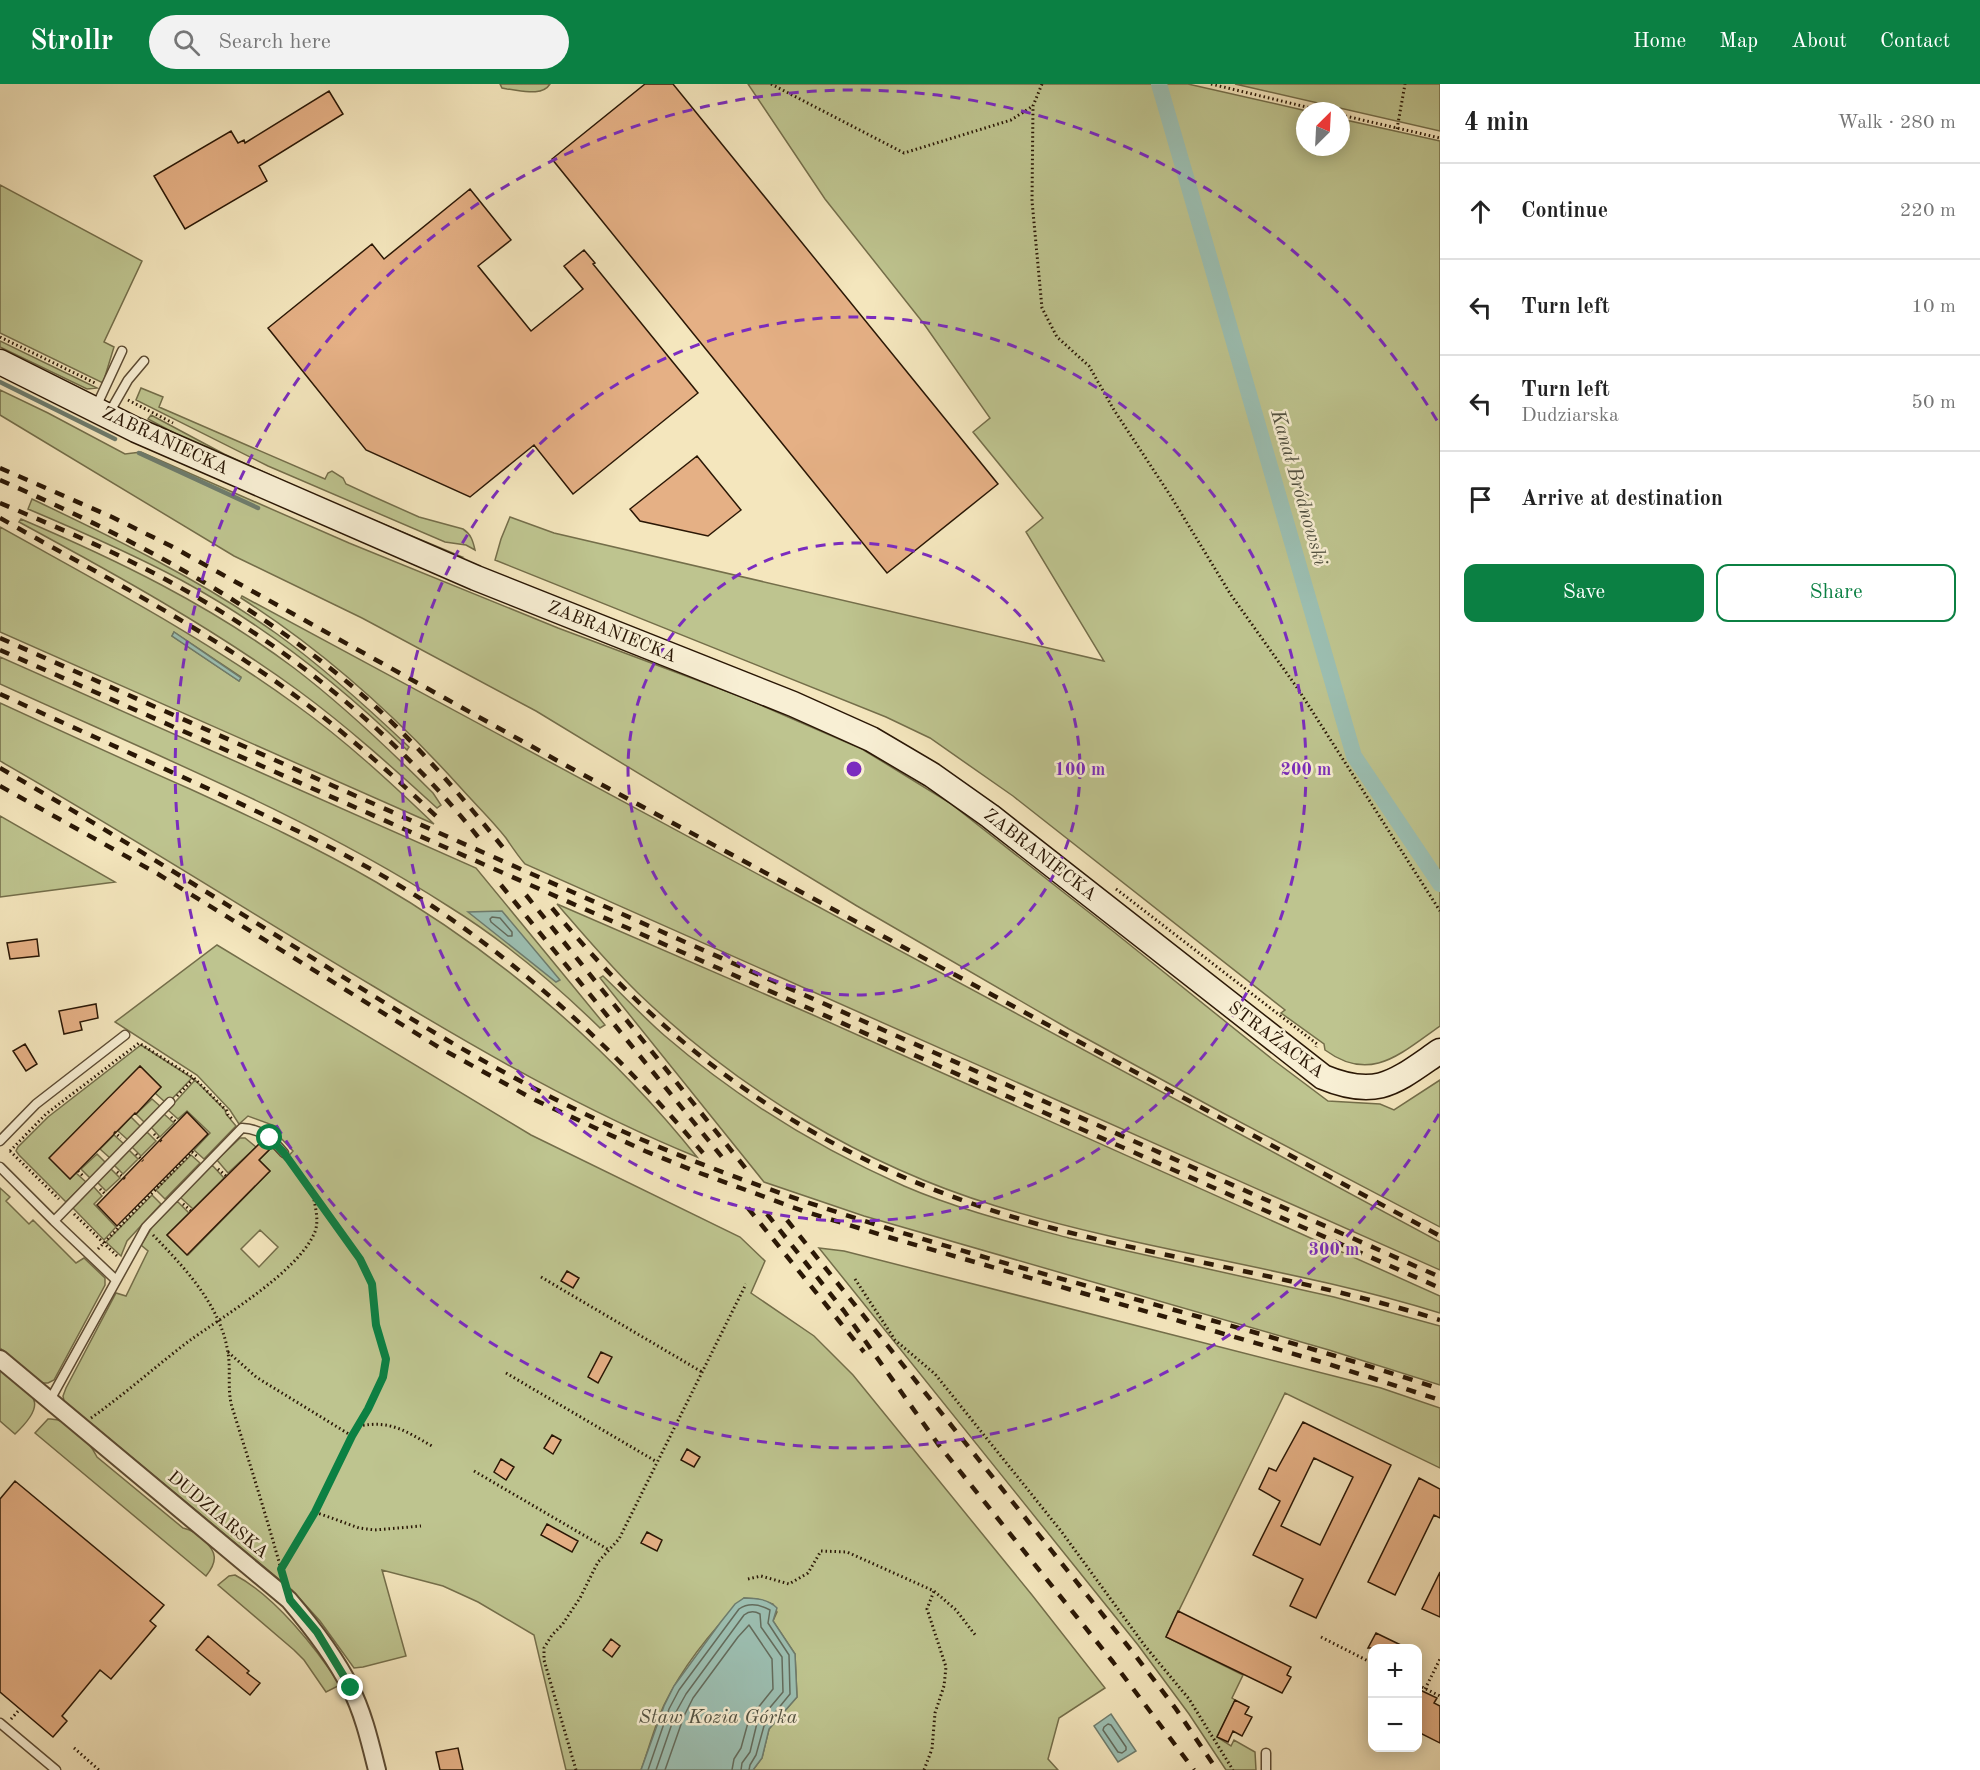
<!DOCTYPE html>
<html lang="en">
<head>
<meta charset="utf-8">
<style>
	body { margin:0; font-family:"Old Standard TT",serif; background:#f2f2f2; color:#222 }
	.controls { position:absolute; right:18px; bottom:18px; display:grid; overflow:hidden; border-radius:12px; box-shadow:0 3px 15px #0003 }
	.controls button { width:54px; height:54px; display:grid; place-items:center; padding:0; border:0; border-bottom:2px solid #e0e0e0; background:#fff; color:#222; font:30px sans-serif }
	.compass { position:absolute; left:1296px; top:18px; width:54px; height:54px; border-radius:50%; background:#fff; box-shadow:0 3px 15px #0003; rotate:24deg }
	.stop { position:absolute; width:18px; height:18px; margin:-14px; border:4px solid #0b8043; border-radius:50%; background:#fff }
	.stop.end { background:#0b8043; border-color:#fff; box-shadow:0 2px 6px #0008 }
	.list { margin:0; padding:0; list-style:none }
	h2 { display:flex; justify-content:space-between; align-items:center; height:78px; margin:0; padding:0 24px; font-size:26px }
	h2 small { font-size:20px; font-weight:400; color:#767676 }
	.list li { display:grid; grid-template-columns:39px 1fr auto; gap:18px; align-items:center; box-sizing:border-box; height:96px; padding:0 24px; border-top:2px solid #e0e0e0 }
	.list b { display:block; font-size:22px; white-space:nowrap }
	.list p { margin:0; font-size:20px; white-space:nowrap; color:#767676 }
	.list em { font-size:20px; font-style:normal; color:#767676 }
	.actions { display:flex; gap:12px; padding:18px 24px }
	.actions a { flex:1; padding:14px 0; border:2px solid #0b8043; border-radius:12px; text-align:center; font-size:21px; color:#0b8043 }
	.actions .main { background:#0b8043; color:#fff }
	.icon { flex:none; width:33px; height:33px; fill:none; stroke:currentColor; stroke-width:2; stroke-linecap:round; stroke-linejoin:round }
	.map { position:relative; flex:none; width:1440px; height:1686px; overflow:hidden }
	header { display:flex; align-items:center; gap:36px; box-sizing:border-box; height:84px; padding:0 30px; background:#0b8043; color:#fff }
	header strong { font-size:28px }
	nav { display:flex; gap:33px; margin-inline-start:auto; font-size:21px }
	.search { width:420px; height:54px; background:#f2f2f2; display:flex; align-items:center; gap:15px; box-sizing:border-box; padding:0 21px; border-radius:33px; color:#767676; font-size:22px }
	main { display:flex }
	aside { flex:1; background:#fff }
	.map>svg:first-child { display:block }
	.green { fill:#bec48f; stroke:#746e4a; stroke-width:1.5; fill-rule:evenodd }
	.water { fill:#9cbfb2; stroke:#6e7c6d; stroke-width:1.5 }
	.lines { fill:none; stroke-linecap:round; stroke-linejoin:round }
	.shore { stroke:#636b5c; stroke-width:1.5 }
	.stream { stroke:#6e7c6d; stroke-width:4.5 }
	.canal { stroke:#9cbfb2; stroke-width:16 }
	.building { fill:#e5b085; stroke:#2a1705; stroke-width:1.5; fill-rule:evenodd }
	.service-casing { stroke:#5c4b33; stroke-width:11 }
	.minor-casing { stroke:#5c4b33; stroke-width:20 }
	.secondary-casing { stroke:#2a1705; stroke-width:27 }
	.path { stroke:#2a1705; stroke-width:3; stroke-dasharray:1.5 3; stroke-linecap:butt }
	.service { stroke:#f8efd4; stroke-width:8 }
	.minor { stroke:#f8efd4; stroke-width:16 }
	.secondary { stroke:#f8efd4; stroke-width:24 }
	.rail { stroke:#2a1705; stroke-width:4.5; stroke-dasharray:10 10; stroke-linecap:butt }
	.route { stroke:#0b8043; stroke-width:8 }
	.ring { fill:none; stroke:#7b2cbf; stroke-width:3; stroke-dasharray:10 8 }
	.labels { text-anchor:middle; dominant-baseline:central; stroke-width:5; stroke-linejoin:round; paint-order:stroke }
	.street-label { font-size:18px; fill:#2a1705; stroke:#f8efd4 }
	.water-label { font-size:20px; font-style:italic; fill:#525242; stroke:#f8efd4 }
	.centre { fill:#7b2cbf; stroke:#f8efd4; stroke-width:3 }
	.ring-label { font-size:18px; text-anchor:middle; font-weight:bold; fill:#7b2cbf; stroke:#f8efd4; stroke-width:5; stroke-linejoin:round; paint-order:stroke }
</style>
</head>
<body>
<header>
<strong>Strollr</strong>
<div class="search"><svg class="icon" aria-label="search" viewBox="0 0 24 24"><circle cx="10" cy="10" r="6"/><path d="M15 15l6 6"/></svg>Search here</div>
<nav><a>Home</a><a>Map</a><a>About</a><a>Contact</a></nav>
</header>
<main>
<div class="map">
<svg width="1440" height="1686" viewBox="0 0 1440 1686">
	<rect width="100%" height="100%" fill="#f4e6bd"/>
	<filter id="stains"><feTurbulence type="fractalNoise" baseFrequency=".00333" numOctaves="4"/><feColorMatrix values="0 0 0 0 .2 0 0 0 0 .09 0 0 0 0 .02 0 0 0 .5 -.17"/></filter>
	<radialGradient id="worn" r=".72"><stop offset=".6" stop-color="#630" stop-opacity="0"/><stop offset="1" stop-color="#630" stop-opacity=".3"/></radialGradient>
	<path class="green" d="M500,0H550C542,13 520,6 507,5L502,4Z
		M748,0H1188L1307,27H1305V63H1341V35L1440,57V942C1401,969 1371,1000 1325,966L1324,960L1281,929L1285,926L1013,712L930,654L886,633L495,476L501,455L510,433L554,449L1104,577L1026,448L1043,434L973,348L990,334L924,240L825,115Z
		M1235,0H1440V47Z
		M0,101L142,177L104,258L114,263L103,299L0,249Z
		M0,257L97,304L87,305L0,263Z
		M141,304L163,313L159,323L325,395L328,389L332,387L343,394L346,400L372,412L419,433L463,445C471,450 473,457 475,466L466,461L445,458L268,382L136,316Z
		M0,306L48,329L125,370L141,368L349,459L558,544L742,613L862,665L950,719L1114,848L1272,975L1328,1017L1380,1020L1394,1026L1440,996V1143L1223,1029L1069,945L857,822L536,627L362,534L234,472L0,331Z
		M151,331L224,370L328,417L462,473L455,474L223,375L148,335Z
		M32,415C116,455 201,496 277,550C324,584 367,623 409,663L407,666C339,600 264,541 181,496C131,469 80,447 28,425Z
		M21,435C117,476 210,521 294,584C344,622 389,665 433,709L441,721L437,724C392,683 348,643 299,607C211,543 115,490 19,438Z
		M0,443C100,499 203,553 296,621C346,657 390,698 434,740L0,548ZM174,548L241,593L239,597L172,552Z
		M242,512L1440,1158V1186L525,780C518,772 512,763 506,754C492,736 475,720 460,703C394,630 324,567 241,514Z
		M0,573L476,784L605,941L600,944C554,899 503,856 448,822C308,732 151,669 0,600Z
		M0,619C63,648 126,677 190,705C253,734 316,763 376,798C498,869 609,963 697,1073C584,1027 477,965 373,902C248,827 126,749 0,677Z
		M0,732L115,798L0,813Z
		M557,820L813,931L1440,1212V1229C1295,1184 1142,1167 996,1122C862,1081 739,1006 638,909C609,881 583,850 557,820Z
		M217,861L531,1051L740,1153L765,1177L751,1209L814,1252L853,1291L1032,1511L1105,1604L1059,1634L1048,1675L1058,1686H753L762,1674L769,1645L797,1613L795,1570L773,1537L777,1528L773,1520L757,1515L744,1514C713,1545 683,1582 664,1621C655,1641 649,1664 641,1686H566L534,1551L478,1518L443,1502L382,1486L406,1572L363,1583L354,1584L320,1537L292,1506L64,1317L63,1312L66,1304L116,1209L126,1212L148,1167L141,1161L152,1143L177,1117L189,1129L167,1151L188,1171L270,1087L259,1076L272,1063L285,1076L293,1067L278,1051V1043L248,1032L239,1040L230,1026L197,991L115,938ZM260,1146L278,1163L259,1183L241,1165Z
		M603,892C624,912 643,933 665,952C736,1013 818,1064 904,1102C957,1125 1013,1139 1069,1154L1334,1213L1440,1242V1301L1329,1266L864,1132L764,1098L600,894Z
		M141,961L192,994L169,1018H165L155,1009L161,1003L140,982L50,1074L70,1095L76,1089L86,1098L66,1118L19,1071L16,1067L18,1063L48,1033Z
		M195,996L225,1026L226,1030L236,1042L204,1075L194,1066L210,1049L187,1027L178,1035L168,1026Z
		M152,1015L161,1023L145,1039L136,1030Z
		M164,1030L174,1039L160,1053L151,1043Z
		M131,1033L141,1043L128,1056L118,1047Z
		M147,1048L156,1057L141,1072L132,1063Z
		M114,1051L124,1060L110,1074L100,1065Z
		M240,1054H245L256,1063L228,1089L217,1076Z
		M129,1066L138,1075L123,1090L114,1081Z
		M97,1070L106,1079L90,1094L81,1085Z
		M191,1071L200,1079L165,1115L156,1106Z
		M212,1081L224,1094L193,1125L180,1113Z
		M110,1084L120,1094L106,1107L97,1098Z
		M93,1102L102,1112L94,1120L116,1143L104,1156L72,1123Z
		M0,1104L10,1113L6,1117L29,1140L33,1136L76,1179L84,1174L105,1194V1201L54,1296L48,1299H41L0,1264Z
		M152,1111L161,1120L127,1157L121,1172L106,1158Z
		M819,1164L844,1167L1381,1304L1440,1324V1384L1285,1309L1166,1553L1243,1591L1232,1614L1235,1616L1217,1653L1231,1662L1234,1656L1255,1668L1256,1686H1226L1189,1630L1138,1561Z
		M0,1285C31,1311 52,1315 15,1350L0,1337Z
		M48,1335C68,1333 89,1357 97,1373L183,1444C192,1446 196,1449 203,1455C217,1468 218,1477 206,1492L35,1349Z
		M235,1491C275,1512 316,1564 340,1601L326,1608L304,1576L294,1566L218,1501L229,1492Z"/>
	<path class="water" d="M174,548L241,594L239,597L172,552Z
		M502,827L560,896L556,898L468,828Z
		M744,1514C756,1514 768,1515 777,1524L773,1537L795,1570L797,1613L769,1645L762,1674L753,1686H641L664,1622L674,1602L720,1539L735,1520Z
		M1111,1630L1136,1667L1118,1678L1094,1642Z"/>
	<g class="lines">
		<path class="shore" d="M492,833L500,834L512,848V852H508L491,838L490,835Z
			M1108,1640L1111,1641L1126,1663V1666L1122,1669L1118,1668L1103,1646L1104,1643Z
			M648,1686L669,1625L679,1606L739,1525C749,1518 759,1520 770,1526L768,1539L789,1571L790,1610L764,1642L756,1671L750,1681L749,1686
			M656,1686L676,1628L686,1610L744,1531C749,1527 755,1527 760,1530L761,1543L782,1573L783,1608L757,1639L750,1668L742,1679L741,1686
			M665,1686L684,1632L693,1614L738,1553L749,1541L772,1575L773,1605L749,1635L741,1664L734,1675L732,1686"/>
		<path class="stream" d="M0,298L115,355
			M139,369L258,424"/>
		<path class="canal" d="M1159,0L1354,672L1440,800"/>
	</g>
	<path class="building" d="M645,0H673L998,400L887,489L552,75Z
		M329,7L343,30L259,82L267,97L185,145L154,92L231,47L238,59L244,56L245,59Z
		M470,105L511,156L478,182L531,247L583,205L564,182L584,166L595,179L593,180L698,309L573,410L534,361L470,413L366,366L268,244L372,160L384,175Z
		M697,372L741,426L708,452L640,437L630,425Z
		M37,855L39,872L10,875L7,859Z
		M96,920L98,934L80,938L82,946L64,950L59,927Z
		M25,960L37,980L26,987L13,967Z
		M140,982L161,1003L136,1030L135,1029L70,1095L49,1074Z
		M187,1028L208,1050L117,1142L97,1121Z
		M262,1057L271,1064L259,1076L270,1087L187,1171L167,1151Z
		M567,1187L579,1194L573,1204L561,1197Z
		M601,1268L612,1273L598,1299L588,1293Z
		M1303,1338L1391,1381L1316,1534L1290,1522L1303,1495L1253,1471L1280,1417L1259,1405L1269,1384L1276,1387ZM1314,1374L1353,1393L1320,1461L1281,1442Z
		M552,1351L561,1356L553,1370L544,1364Z
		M687,1365L700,1373L694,1383L681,1376Z
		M501,1375L514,1383L506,1396L494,1388Z
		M1419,1394L1440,1405V1434L1434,1431L1395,1511L1368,1498Z
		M15,1397L164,1521L150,1537L156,1542L111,1595L100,1586L62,1632L67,1637L53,1653L0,1608V1415Z
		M547,1440L578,1457L572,1468L541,1451Z
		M647,1448L662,1456L657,1467L641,1459Z
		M1440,1488V1533L1422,1525Z
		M1178,1527L1291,1583L1287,1591L1291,1593L1282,1609L1166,1553Z
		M1376,1549L1407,1564H1368Z
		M208,1552L249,1587L247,1589L260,1599L250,1611L196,1566Z
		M611,1555L620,1562L612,1573L603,1566Z
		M1418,1605L1437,1614L1434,1619L1440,1622V1659L1418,1648Z
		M1235,1616L1249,1623L1245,1630L1252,1633L1242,1652L1233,1647L1228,1658L1217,1653Z
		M458,1664L463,1686H440L436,1668Z"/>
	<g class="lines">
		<g class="service-casing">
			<path id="service" d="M96,323L122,267
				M108,331L128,296L144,277
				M0,1057L36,1020L125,951
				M0,1083L54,1137L116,1196
				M54,1137L170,1018
				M50,1316L146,1143L242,1044C262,1045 272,1055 284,1069
				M0,1639L56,1686
				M1266,1686V1669"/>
		</g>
		<g class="minor-casing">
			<path id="minor" d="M0,1275L289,1516C312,1543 334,1571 350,1603C363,1628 370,1658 377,1686"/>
		</g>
		<g class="secondary-casing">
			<path id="secondary" d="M0,278L136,346L476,494L793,620L871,655L932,691L990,732L1323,993C1378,1016 1396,997 1440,967"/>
		</g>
		<path class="path" d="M771,0L904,69L1011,36L1033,22
			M1042,0L1033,22L1032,117L1042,224L1057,253L1089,282L1114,326L1170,411L1231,511L1298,605L1440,827
			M1211,0L1323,27
			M1341,31L1440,54
			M1397,45L1405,0
			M0,253L95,299
			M128,316L173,339
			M1116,805L1317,960L1316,963
			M177,1012L194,994
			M171,1033L177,1039
			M114,1048L121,1054
			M154,1050L162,1058
			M10,1067L46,1030L139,959L194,994L227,1027L228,1031L233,1036
			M10,1067L59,1115
			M136,1070L143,1077
			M290,1078L360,1175L372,1200L376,1241L386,1275L383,1293L359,1342
			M218,1085L226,1092
			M78,1087L83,1092
			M117,1088L125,1095
			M100,1105L106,1111
			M183,1120L191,1127
			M74,1130L117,1172
			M153,1151C185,1184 221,1222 228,1269C231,1286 227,1306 232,1323C249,1377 266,1431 281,1485
			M98,1165L192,1068L198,1073
			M541,1193L702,1288
			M855,1195L895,1256L935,1290L1061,1447L1145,1562L1189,1615L1233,1686
			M228,1268L256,1293L352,1352
			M506,1289L657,1378
			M91,1334C125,1310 156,1282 189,1257C225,1231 296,1189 314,1150C320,1138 315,1123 313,1110
			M474,1387L609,1466
			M315,1428L359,1444L375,1446L421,1442
			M282,1485L315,1428L352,1352L359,1342C391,1336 405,1347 432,1362
			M748,1495L761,1492L789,1500L808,1489L821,1467L847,1468L934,1507L956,1526L976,1552
			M1321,1553L1372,1579
			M1418,1601L1440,1612
			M1425,1605L1440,1575
			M11,1635L20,1625
			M74,1664L99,1686
			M576,1686L544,1576V1564L552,1551L562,1541L580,1514L598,1478L619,1455L746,1200
			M924,1686L932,1665L935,1629L944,1602L946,1583L927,1525L934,1507"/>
		<use href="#service" class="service"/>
		<use href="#minor" class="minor"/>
		<use href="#secondary" class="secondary"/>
		<path class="rail" d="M0,384L112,433L171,462L567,682L1440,1152
			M0,396C125,451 248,514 353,603C410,651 458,708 505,766
			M0,419C54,442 109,465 161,493C281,557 393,646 478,753
			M0,434C83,481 168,525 247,578C317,624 380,678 440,736
			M0,554L1440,1193
			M0,566L1440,1204
			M0,610C70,642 141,674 211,706C286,741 362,776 432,822C535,891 623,974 703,1069
			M0,684C108,746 213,812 319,878C420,941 521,1003 631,1051C889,1163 1173,1216 1440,1305
			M0,702L158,790L440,964L535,1016L645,1067L697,1088L803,1127L895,1155L1325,1279L1440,1316
			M501,801L726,1078
			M526,811L747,1086
			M552,824C686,989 848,1090 1052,1144C1181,1178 1313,1196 1440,1236
			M748,1124L864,1268
			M767,1130L844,1227L938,1360L1113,1578L1194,1686
			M787,1136L1135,1571L1176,1625L1217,1686"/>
	</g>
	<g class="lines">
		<path class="route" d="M270,1054L284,1069L360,1175L372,1200L376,1241L386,1275L383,1293L368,1325L352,1352L315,1428L281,1485L290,1516L317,1548L351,1604"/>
	</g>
	<g class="ring">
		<circle cx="854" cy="685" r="226"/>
		<circle cx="854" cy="685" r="452"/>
		<path d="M1439 1030A679 679 0 1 1 1439 340"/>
	</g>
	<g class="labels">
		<g class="street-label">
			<text transform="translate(165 357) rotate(25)">ZABRANIECKA</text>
			<text transform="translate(612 548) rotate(22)">ZABRANIECKA</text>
			<text transform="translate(1040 771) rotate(38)">ZABRANIECKA</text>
			<text transform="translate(1276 956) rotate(37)">STRAŻACKA</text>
			<text transform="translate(218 1431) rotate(40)">DUDZIARSKA</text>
		</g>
		<g class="water-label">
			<text transform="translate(1298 404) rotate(74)">Kanał Bródnowski</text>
			<text x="718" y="1634">Staw Kozia Górka</text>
		</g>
	</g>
	<circle cx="854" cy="685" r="9" class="centre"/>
	<g class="ring-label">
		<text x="1080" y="691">100 m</text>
		<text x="1306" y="691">200 m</text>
		<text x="1334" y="1171">300 m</text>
	</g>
	<rect width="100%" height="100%" filter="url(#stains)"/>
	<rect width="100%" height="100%" fill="url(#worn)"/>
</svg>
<div class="controls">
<button>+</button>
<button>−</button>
</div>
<svg class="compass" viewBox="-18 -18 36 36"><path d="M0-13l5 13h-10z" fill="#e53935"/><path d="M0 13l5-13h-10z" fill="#767676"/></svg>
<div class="stop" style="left:270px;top:1054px"></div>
<div class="stop end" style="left:351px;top:1604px"></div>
</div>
<aside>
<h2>4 min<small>Walk · 280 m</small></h2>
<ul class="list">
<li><svg class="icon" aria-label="ahead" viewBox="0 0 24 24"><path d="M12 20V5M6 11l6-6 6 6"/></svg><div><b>Continue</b></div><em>220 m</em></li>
<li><svg class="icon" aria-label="left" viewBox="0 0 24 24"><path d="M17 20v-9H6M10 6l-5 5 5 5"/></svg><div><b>Turn left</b></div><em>10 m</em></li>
<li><svg class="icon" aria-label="left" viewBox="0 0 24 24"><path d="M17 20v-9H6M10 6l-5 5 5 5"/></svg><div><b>Turn left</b><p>Dudziarska</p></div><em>50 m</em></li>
<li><svg class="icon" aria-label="arrive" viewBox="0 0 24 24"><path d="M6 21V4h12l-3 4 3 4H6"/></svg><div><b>Arrive at destination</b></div></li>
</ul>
<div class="actions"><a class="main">Save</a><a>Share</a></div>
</aside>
</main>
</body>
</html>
